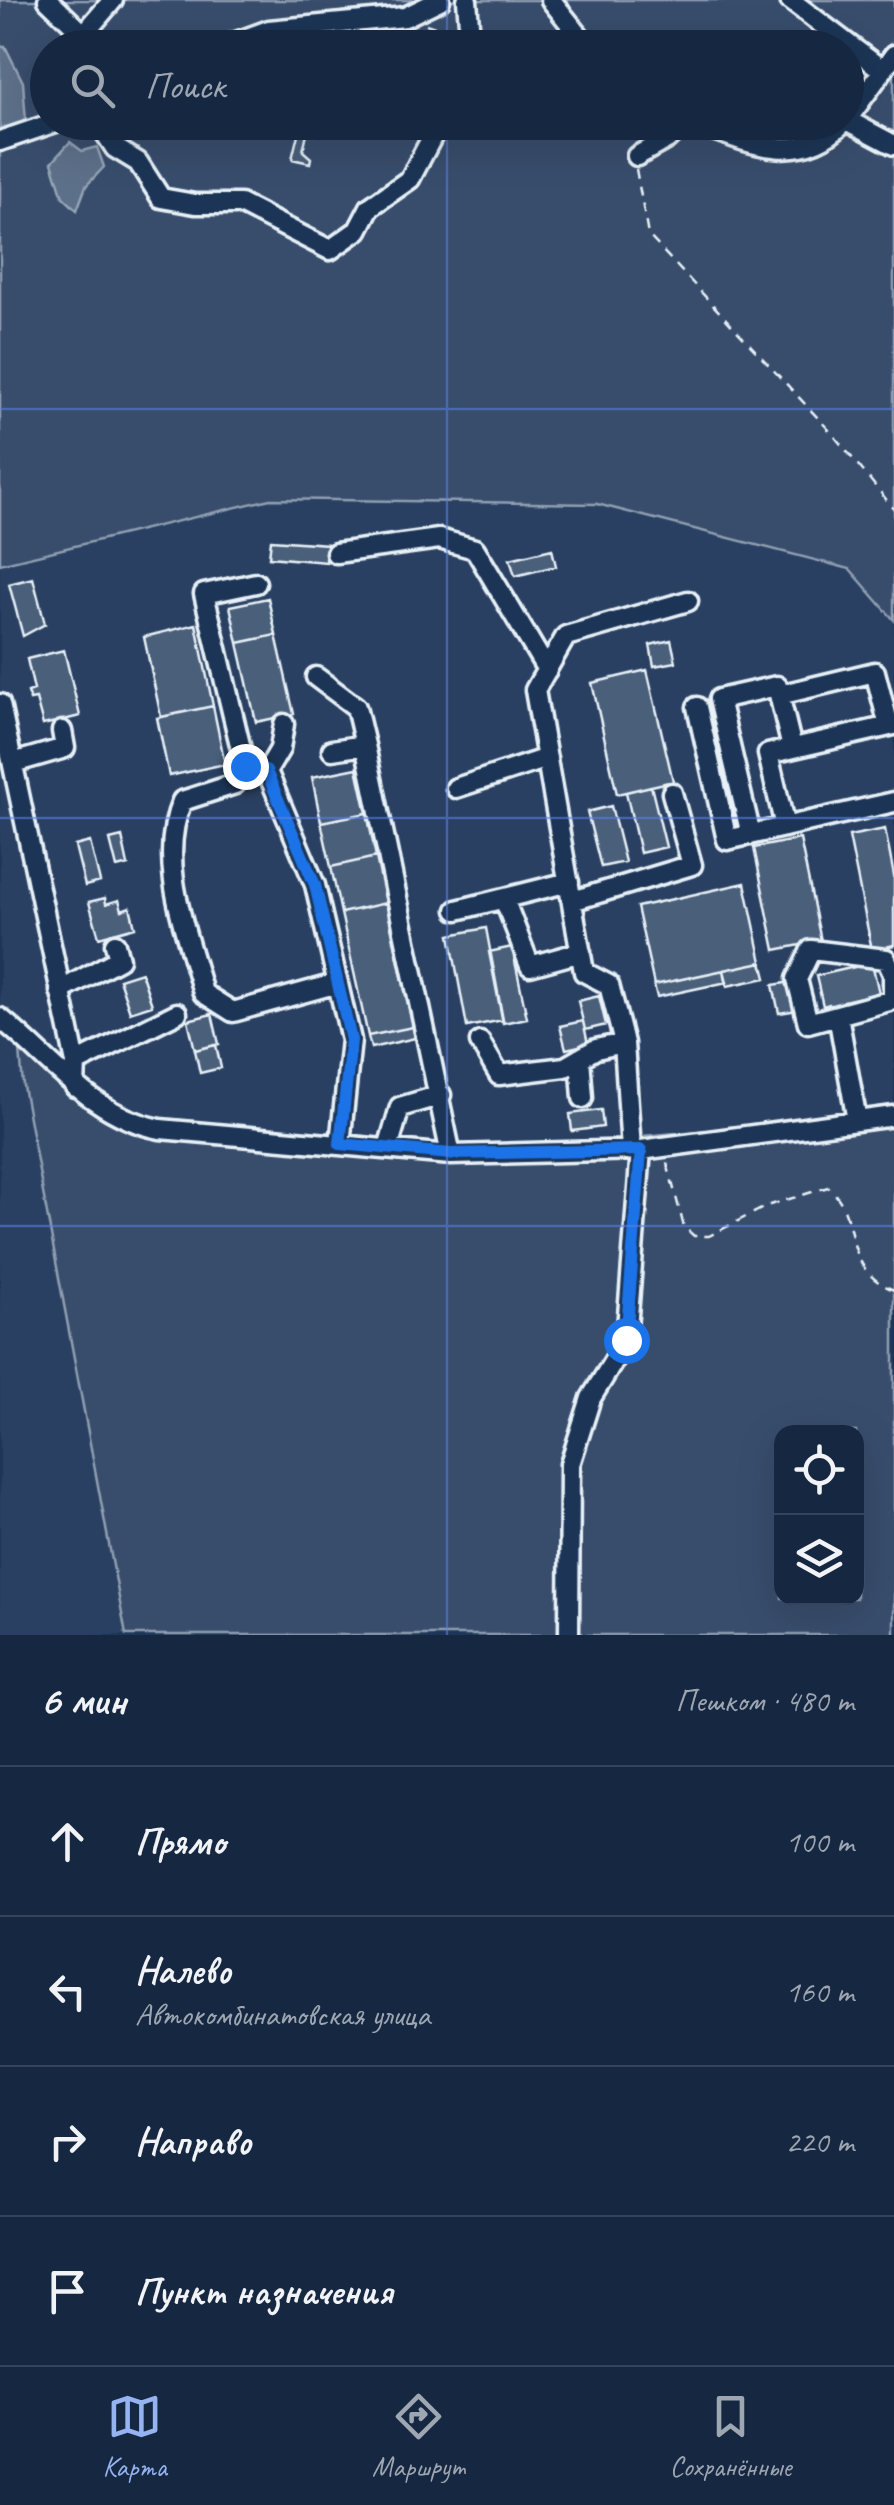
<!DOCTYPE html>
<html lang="ru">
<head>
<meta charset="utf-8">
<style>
	body { margin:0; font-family:Caveat,sans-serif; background:#1f3048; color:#f1f3f6 }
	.controls { position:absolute; right:30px; bottom:30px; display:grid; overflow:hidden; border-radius:20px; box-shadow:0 10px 40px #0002 }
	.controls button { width:90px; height:90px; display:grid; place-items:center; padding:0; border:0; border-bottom:2px solid #35445a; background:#162841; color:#f1f3f6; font:50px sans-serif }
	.stop { position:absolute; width:30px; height:30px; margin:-22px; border:8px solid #1a73e8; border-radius:50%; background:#fff }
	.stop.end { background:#1a73e8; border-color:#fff; box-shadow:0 2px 10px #0008 }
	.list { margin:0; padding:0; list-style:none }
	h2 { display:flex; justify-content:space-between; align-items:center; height:130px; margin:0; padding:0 40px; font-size:42px }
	h2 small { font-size:32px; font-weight:400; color:#9ea6b1 }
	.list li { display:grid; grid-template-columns:65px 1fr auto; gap:30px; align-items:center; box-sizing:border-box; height:150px; padding:0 40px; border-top:2px solid #35445a }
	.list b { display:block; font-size:38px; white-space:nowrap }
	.list p { margin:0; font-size:32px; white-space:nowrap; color:#9ea6b1 }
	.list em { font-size:32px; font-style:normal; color:#9ea6b1 }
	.icon { flex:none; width:55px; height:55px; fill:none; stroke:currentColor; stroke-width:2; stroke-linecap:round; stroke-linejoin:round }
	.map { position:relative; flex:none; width:894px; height:1635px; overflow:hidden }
	.search { position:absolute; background:#162841; box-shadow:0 10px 40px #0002; left:30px; right:30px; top:30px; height:110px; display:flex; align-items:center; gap:25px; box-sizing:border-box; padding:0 35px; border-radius:55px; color:#9ea6b1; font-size:38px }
	.sheet { height:730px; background:#162841 }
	nav { display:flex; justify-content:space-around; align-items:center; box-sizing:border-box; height:140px; border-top:2px solid #35445a; background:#162841; font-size:28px; color:#9ea6b1 }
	nav a { display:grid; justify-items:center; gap:5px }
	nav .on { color:#95b2f1 }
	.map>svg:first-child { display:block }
	.built { fill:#2a4162 }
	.green { fill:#374d6c; stroke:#909fb2; stroke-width:2.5; fill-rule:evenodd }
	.water { fill:#5d7089; stroke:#95a4b5; stroke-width:2.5 }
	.building { fill:#495e7a; stroke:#e8f1f8; stroke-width:2.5 }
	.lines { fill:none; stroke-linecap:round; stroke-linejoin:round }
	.minor-casing { stroke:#e8f1f8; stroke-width:25 }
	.path { stroke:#e8f1f8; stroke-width:2.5; stroke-dasharray:10 8; stroke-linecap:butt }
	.minor { stroke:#1d3557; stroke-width:18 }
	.route { stroke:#1a73e8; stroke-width:12 }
	.grid { fill:none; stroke:#5a7fe2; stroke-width:2.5; stroke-opacity:0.55 }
</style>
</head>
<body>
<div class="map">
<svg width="894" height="1635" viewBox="0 0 894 1635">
	<rect width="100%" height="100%" fill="#1d3557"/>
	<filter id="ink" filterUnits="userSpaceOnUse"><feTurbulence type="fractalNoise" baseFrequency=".01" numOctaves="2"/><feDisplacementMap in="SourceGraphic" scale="20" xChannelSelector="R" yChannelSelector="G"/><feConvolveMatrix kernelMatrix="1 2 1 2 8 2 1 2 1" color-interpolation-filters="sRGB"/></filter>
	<g filter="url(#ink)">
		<path class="built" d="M270,499L597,504L850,569L894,620V1108L805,1122L643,1136L443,1144L196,1126L139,1116L96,1090L0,1006V564Z
			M0,1030L20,1050L23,1086L126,1635H0Z"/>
		<path class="green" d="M0,0H894V620L850,569L597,504L270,499L0,564ZM48,48H846V122H48Z
			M26,1042L132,1124L451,1155L641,1150L643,1136L805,1122L894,1108V1635H126L23,1086L20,1050ZM782,1432H856V1598H782Z"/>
		<path class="water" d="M5,46L23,82L26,122L7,135L0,129V47Z
			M70,142L82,151L97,147L104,167L86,186L77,210L63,197L52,162Z"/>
		<path class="building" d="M301,122L317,125L315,135L307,133L303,151L311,158L310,163L292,159Z
			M271,540L328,544L326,562L269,557Z
			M552,549L556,566L515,576L510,559Z
			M33,578L45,624L23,636L9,584Z
			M268,598L276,635L238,643L230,606Z
			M196,624L213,706L161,717L144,637Z
			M276,635L294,714L256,722L238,643Z
			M671,640L676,662L654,666L650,645Z
			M64,650L80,716L43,725L36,699L30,700L28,692L34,690L27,659Z
			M647,670L673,781L617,794L592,683Z
			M213,706L225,764L169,776L157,718Z
			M357,768L367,813L321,822L312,777Z
			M651,786L666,847L640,853L626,792Z
			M611,806L625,862L601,867L587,812Z
			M367,813L376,857L331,867L321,822Z
			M885,829L894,876V945L872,950L849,836Z
			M122,837L128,865L117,868L110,840Z
			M800,839L821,941L775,950L754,848Z
			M90,842L100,882L85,886L75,846Z
			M376,857L386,903L341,913L331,867Z
			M745,883L762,962L654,985L637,907Z
			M105,898L106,904L119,900L122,910L130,907L135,927L99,937L89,902Z
			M386,903L413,1027L368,1036L341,913Z
			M486,928L503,1020L467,1027L450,935Z
			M512,947L527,1018L503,1023L489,952Z
			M762,962L766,978L727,986L724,970Z
			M872,963L879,993L844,1001L845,1008L831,1012L829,1004L823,1006L816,976Z
			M724,970L727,982L657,997L654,985Z
			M141,972L152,1005L130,1012L119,979Z
			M792,982L798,1010L779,1013L773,985Z
			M599,996L606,1025L585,1030L578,1001Z
			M212,1014L219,1044L195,1050L188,1020Z
			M583,1021L588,1044L566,1049L560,1026Z
			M413,1027L415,1038L371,1048L368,1036Z
			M216,1045L221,1068L200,1073L195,1050Z
			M601,1110L603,1127L572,1131L570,1114Z"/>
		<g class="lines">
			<g class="minor-casing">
				<path id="minor" d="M48,0L98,48
					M467,0L471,48
					M551,0L589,48
					M790,0L881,69
					M84,34L113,0
					M220,48L269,30L405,17L440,0
					M847,120L894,145
					M846,121L894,55
					M98,122L115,148L138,162L161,198L195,204H240L330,250L358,230L370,207L410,179L440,122
					M692,122C746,142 798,168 844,122
					M0,141L56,122
					M637,156L667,139L685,122
					M336,553L439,539L475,549L547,670
					M256,583L204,594L245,766L267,771L315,885L351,1040L340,1144
					M316,677L356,707L365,745L332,750
					M779,695L875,672L889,726
					M0,704L76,1063L75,1087
					M697,707L727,840L894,802
					M365,745L451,1155
					M13,763L65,748L62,731
					M245,766L235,784L182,801C156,862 187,933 203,993L233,1012L338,983
					M267,771L280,749L284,724
					M456,788L547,758
					M785,827L768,754L894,725
					M751,835L719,699L777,686L792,748
					M504,899L530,966L581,952
					M572,901L692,865L672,793
					M457,910L569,882
					M811,950L886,959L893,974V1000L808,1023L797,979Z
					M60,991L119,959L115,944
					M838,1015L857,1121
					M0,1018C52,1060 92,1116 160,1129L451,1155L641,1150L894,1116
					M480,1042L499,1075L565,1067L596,1049L624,1043
					M580,1058L583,1098
					M76,1063L177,1013
					M388,1148L400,1107L441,1095
					M631,1150L624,1043L609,985L584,972L535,690L566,636L688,601
					M569,1635L570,1464L591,1398L626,1341L641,1150"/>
			</g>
			<path class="path" d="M426,24L456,34
				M637,122L639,136
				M636,169L648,235L831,432L894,509
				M667,1163L684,1227L694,1236H709L767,1206L828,1187C863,1216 838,1268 894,1290"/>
			<use href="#minor" class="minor"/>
		</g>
	</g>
	<g class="lines" filter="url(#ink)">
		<path class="route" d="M245,766L266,771L315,885L351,1040L340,1144L451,1154L641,1150L626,1340"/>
	</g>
	<path class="grid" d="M447,0V48M447,122V1635M0,409H894M0,818H894M0,1226H894"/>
</svg>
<div class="controls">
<button><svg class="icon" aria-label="locate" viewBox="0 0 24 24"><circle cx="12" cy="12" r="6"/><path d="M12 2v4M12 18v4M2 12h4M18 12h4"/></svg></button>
<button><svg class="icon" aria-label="layers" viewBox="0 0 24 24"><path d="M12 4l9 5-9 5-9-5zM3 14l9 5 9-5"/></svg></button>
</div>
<div class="stop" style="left:626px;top:1340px"></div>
<div class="stop end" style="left:245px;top:766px"></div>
<div class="search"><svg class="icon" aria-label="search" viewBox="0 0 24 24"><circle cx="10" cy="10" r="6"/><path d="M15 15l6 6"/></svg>Поиск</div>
</div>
<section class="sheet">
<h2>6 мин<small>Пешком · 480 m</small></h2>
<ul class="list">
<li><svg class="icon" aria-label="ahead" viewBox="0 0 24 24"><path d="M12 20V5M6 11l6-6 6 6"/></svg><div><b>Прямо</b></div><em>100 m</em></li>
<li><svg class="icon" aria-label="left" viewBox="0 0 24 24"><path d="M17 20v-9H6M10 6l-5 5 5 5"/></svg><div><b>Налево</b><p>Автокомбинатовская улица</p></div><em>160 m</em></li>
<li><svg class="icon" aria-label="right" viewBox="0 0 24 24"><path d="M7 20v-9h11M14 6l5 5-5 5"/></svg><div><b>Направо</b></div><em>220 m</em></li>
<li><svg class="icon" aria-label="arrive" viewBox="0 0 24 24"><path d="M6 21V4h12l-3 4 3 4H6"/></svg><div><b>Пункт назначения</b></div></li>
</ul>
</section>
<nav>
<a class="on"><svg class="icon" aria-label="map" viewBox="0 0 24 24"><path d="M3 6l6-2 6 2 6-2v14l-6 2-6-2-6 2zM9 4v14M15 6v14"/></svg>Карта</a>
<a><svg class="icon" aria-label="directions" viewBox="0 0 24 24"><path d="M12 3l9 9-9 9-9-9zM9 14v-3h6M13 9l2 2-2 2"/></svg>Маршрут</a>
<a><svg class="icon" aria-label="saved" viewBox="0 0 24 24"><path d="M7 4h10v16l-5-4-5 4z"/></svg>Сохранённые</a>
</nav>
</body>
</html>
